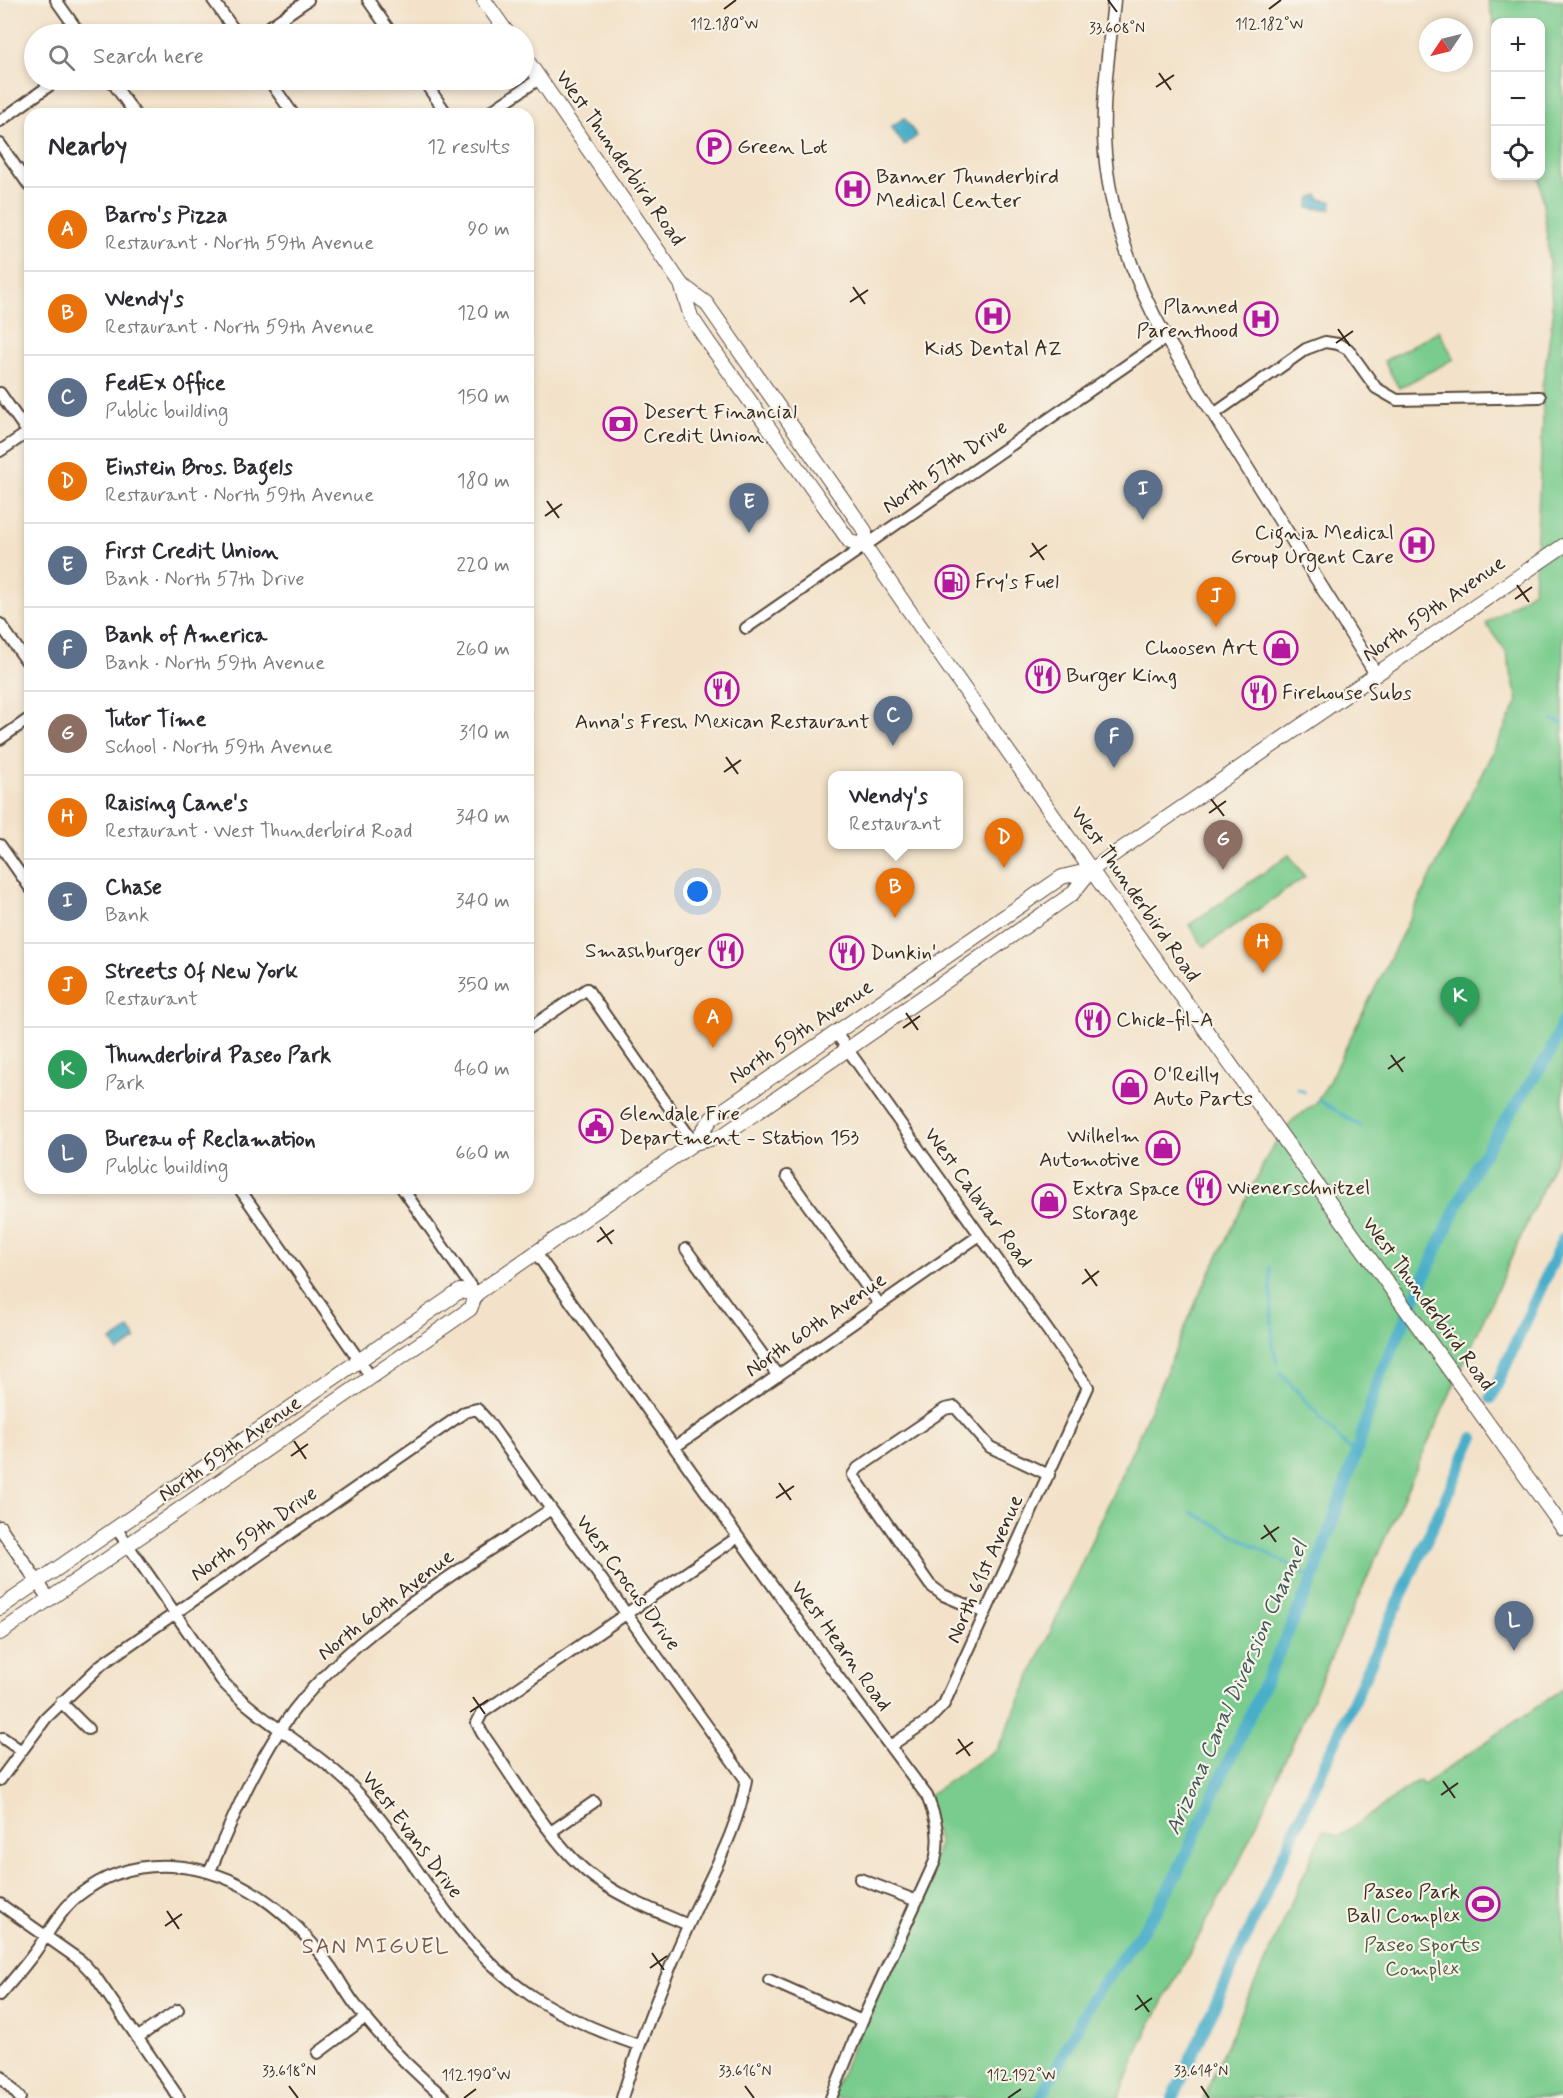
<!DOCTYPE html>
<html lang="en">
<head>
<meta charset="utf-8">
<style>
	body { margin:0; font-family:Mynerve,sans-serif; background:#f2f2f3; color:#2b2b33 }
	.controls { position:absolute; right:18px; top:18px; display:grid; overflow:hidden; border-radius:12px; box-shadow:0 3px 9px #0003 }
	.controls button { width:54px; height:54px; display:grid; place-items:center; padding:0; border:0; border-bottom:2px solid #e1e1e2; background:#fff; color:#2b2b33; font:30px sans-serif }
	.compass { position:absolute; left:1419px; top:18px; width:54px; height:54px; border-radius:50%; background:#fff; box-shadow:0 3px 9px #0003; rotate:235deg }
	.you { position:absolute; left:698px; top:892px; width:21px; height:21px; margin:-15px; border:4px solid #fff; border-radius:50%; background:#1a73e8; box-shadow:0 0 0 9px #1a73e833 }
	.badge { display:grid; place-items:center; width:39px; height:39px; border-radius:50%; background:#db2777; color:#fff; font-size:20px; font-weight:700 }
	.pin { position:absolute; translate:-50% -50px; filter:drop-shadow(0 2px 3px #0008) }
	.pin::after { content:''; position:absolute; top:32px; width:21px; height:18px; background:inherit; clip-path:polygon(0 0,100% 0,50% 100%) }
	.popup { position:absolute; left:828px; top:771px; width:135px; height:78px; box-sizing:border-box; display:grid; place-content:center; border-radius:12px; background:#fff; filter:drop-shadow(0 2px 4px #0005); font-size:20px; white-space:nowrap; color:#7c7c81 }
	.popup b { font-size:22px; color:#2b2b33 }
	.popup::after { content:''; position:absolute; left:50%; top:100%; margin-left:-12px; border:12px solid transparent; border-top-color:#fff }
	.list { margin:0; padding:0; list-style:none }
	h2 { display:flex; justify-content:space-between; align-items:center; height:78px; margin:0; padding:0 24px; font-size:26px }
	h2 small { font-size:20px; font-weight:400; color:#7c7c81 }
	.list li { display:grid; grid-template-columns:39px 1fr auto; gap:18px; align-items:center; box-sizing:border-box; height:84px; padding:0 24px; border-top:2px solid #e1e1e2 }
	.list b { display:block; font-size:22px; white-space:nowrap }
	.list p { margin:0; font-size:20px; white-space:nowrap; color:#7c7c81 }
	.list em { font-size:20px; font-style:normal; color:#7c7c81 }
	.icon { flex:none; width:33px; height:33px; fill:none; stroke:currentColor; stroke-width:2; stroke-linecap:round; stroke-linejoin:round }
	.map { position:relative; flex:none; width:1563px; height:2098px; overflow:hidden }
	.search { position:absolute; background:#fff; box-shadow:0 3px 9px #0003; left:24px; top:24px; width:510px; height:66px; display:flex; align-items:center; gap:15px; box-sizing:border-box; padding:0 21px; border-radius:33px; color:#7c7c81; font-size:22px }
	.panel { position:absolute; background:#fff; box-shadow:0 3px 9px #0003; left:24px; top:108px; width:510px; height:1086px; border-radius:18px }
	.map>svg:first-child { display:block }
	.green { fill:#7acc8e; stroke:#5a7b56; stroke-width:1.5 }
	.water { fill:#4aaec9; stroke:#426c74; stroke-width:1.5 }
	.lines { fill:none; stroke-linecap:round; stroke-linejoin:round }
	.stream { stroke:#4aaec9; stroke-width:3 }
	.canal { stroke:#4aaec9; stroke-width:12 }
	.minor-casing { stroke:#574638; stroke-width:14 }
	.tertiary-casing { stroke:#574638; stroke-width:15 }
	.secondary-casing { stroke:#574638; stroke-width:16 }
	.minor { stroke:#fff; stroke-width:10 }
	.tertiary { stroke:#fff; stroke-width:12 }
	.secondary { stroke:#fff; stroke-width:14 }
	.ticks { fill:none; stroke:#3b2a1e; stroke-width:2 }
	.labels { text-anchor:middle; dominant-baseline:central; stroke-width:4.5; stroke-linejoin:round; paint-order:stroke }
	.poi-label { font-size:21px; fill:#3b2a1e; stroke:#f7f3e8; text-anchor:start }
	.street-label { font-size:21px; fill:#3b2a1e; stroke:#f7f3e8 }
	.park-label { font-size:21px; fill:#4e5b40; stroke:#f7f3e8 }
	.water-label { font-size:22px; font-style:italic; fill:#40585a; stroke:#f7f3e8 }
	.neighbourhood-label { font-size:22px; letter-spacing:1.5px; fill:#7b5948; stroke:#f7f3e8 }
	.ticks-label { font-size:15px; text-anchor:middle; fill:#3b2a1e; stroke:#f7f3e8; stroke-width:4.5; stroke-linejoin:round; paint-order:stroke }
</style>
</head>
<body>
<div class="map">
<svg width="1563" height="2098" viewBox="0 0 1563 2098">
	<rect width="100%" height="100%" fill="#f7f3e8"/>
	<filter id="ink" filterUnits="userSpaceOnUse"><feTurbulence type="fractalNoise" baseFrequency=".0167" numOctaves="2"/><feDisplacementMap in="SourceGraphic" scale="12" xChannelSelector="R" yChannelSelector="G"/><feConvolveMatrix kernelMatrix="1 2 1 2 8 2 1 2 1" color-interpolation-filters="sRGB"/></filter>
	<filter id="wash" filterUnits="userSpaceOnUse"><feTurbulence type="fractalNoise" baseFrequency=".008" numOctaves="4" result="noise"/><feDisplacementMap in="SourceGraphic" scale="24" xChannelSelector="R" yChannelSelector="G"/><feGaussianBlur stdDeviation="1.35" result="paint"/><feColorMatrix in="noise" values="0 0 0 0 0 0 0 0 0 0 0 0 0 0 0 0 0 1.4 0 .05"/><feComposite in="paint" operator="in"/></filter>
	<g filter="url(#wash)">
		<rect width="100%" height="100%" fill="#f3e2c9"/>
		<path class="green" d="M1488,0H1563V1143L1239,1862L1142,2041L1119,2098H831L939,1845L927,1796L998,1748L1134,1447L1199,1295L1270,1151L1293,1120L1316,1103L1326,1087L1518,701L1506,652L1486,624L1534,590L1543,419L1542,388L1553,316L1546,226L1539,176L1540,22H1496L1495,30Z
			M1439,331L1454,359L1399,388L1384,361Z
			M1289,855L1305,877L1204,947L1189,925Z
			M1563,1689V2098H1203L1324,1830L1338,1837L1420,1780L1423,1785Z"/>
		<path class="water" d="M904,118L917,136L904,145L891,127Z
			M1318,195L1320,199L1332,201L1331,209L1308,208L1311,198Z
			M129,1329L136,1339L118,1352L111,1341Z"/>
		<g class="lines">
			<path class="stream" d="M1553,720L1563,723
				M1298,1089L1304,1092
				M1320,1101L1361,1126
				M1270,1268L1273,1346L1277,1363
				M1280,1372L1345,1445L1356,1454
				M1192,1512L1313,1578"/>
			<path class="canal" d="M1491,1398L1563,1239
				M1041,2098L1091,2000L1155,1913L1177,1873L1313,1578L1356,1454L1378,1380L1437,1249L1477,1164L1550,1053L1563,1021
				M1173,2098L1473,1438"/>
		</g>
	</g>
	<g filter="url(#ink)">
		<g class="lines">
			<g class="minor-casing">
				<path id="minor" d="M56,0L80,34
					M213,0L237,34
					M368,0L392,34
					M259,34L308,0
					M111,80L135,114
					M269,80L293,114
					M423,80L447,114
					M487,114L539,79
					M0,121L57,80
					M0,144L30,187
					M0,393L30,436
					M1214,414L1306,349L1325,342L1338,344L1348,349L1376,388L1397,400L1540,397
					M0,451L30,431
					M0,624L30,666
					M746,628L1166,338
					M0,739L30,718
					M0,845L30,888
					M528,1029L587,989L694,1143
					M836,1033L1088,1387L944,1704L929,1720L890,1746
					M787,1176L880,1305
					M239,1188L371,1377
					M402,1188L476,1294
					M686,1249L778,1376
					M536,1253L830,1666L927,1796C936,1819 941,1836 935,1861L862,2021L831,2098
					M675,1447L980,1235
					M116,1528L222,1681C261,1723 315,1748 355,1790C391,1827 417,1873 448,1914C502,1987 554,2016 638,2045
					M985,1613L943,1595L930,1585L853,1475L858,1468L945,1409L955,1407L990,1447L1049,1475
					M61,1702L88,1729
					M3,1738L20,1750
					M0,1780L46,1718L102,1664L465,1412L477,1409L487,1420L746,1780C738,1831 709,1878 688,1926C663,1982 640,2039 622,2098
					M552,1831L594,1802
					M210,1871C234,1815 257,1759 294,1710C357,1629 466,1567 551,1509
					M860,1879L917,1901
					M0,1904L81,1961L95,1976L179,2098
					M688,1925C654,1910 616,1896 587,1872C550,1841 511,1774 482,1733L477,1723L482,1713L738,1537
					M769,1980L862,2021
					M0,1995C12,1981 24,1967 35,1952C49,1933 60,1910 79,1895C107,1873 138,1864 172,1866C239,1870 291,1913 329,1965C338,1977 345,1991 354,2003C380,2038 411,2070 445,2098
					M137,2038L178,2010
					M318,2053L366,2017
					M0,2075L20,2098"/>
			</g>
			<g class="tertiary-casing">
				<path id="tertiary" d="M1114,0C1110,45 1102,92 1104,138C1107,208 1132,277 1166,338L1376,674
					M0,1527L49,1599"/>
			</g>
			<g class="secondary-casing">
				<path id="secondary" d="M484,0L508,34
					M524,56L681,284L691,317L708,342L850,542L865,546
					M681,284L706,303L865,531V546L906,606L1106,891L1563,1528
					M694,1143L722,1136L1072,894L1091,870L1563,546
					M0,1608L460,1291L476,1294
					M0,1633L470,1309L476,1294L694,1143L712,1118L1062,877L1091,870"/>
			</g>
			<use href="#minor" class="minor"/>
			<use href="#tertiary" class="tertiary"/>
			<use href="#secondary" class="secondary"/>
		</g>
	</g>
	<path class="ticks" d="M1108,0L1117,12M724,9L736,0M1269,9L1281,0M1159,73L1171,90M1156,87L1174,75M853,287L865,304M850,302L868,290M1338,329L1350,346M1336,343L1353,331M547,501L559,518M545,516L562,504M1032,543L1044,560M1030,557L1047,545M1517,585L1529,602M1515,599L1532,587M726,757L738,774M724,772L741,760M1211,799L1224,816M1209,813L1226,801M906,1013L918,1030M903,1028L920,1016M1391,1055L1403,1072M1388,1069L1405,1057M600,1227L612,1244M597,1242L614,1230M1085,1269L1097,1286M1082,1284L1099,1271M294,1441L306,1459M291,1456L308,1444M779,1483L791,1500M776,1498L794,1486M1264,1525L1276,1542M1261,1539L1279,1527M473,1697L485,1714M470,1712L488,1700M958,1739L970,1756M956,1754L973,1742M1443,1781L1455,1798M1441,1795L1458,1783M167,1911L179,1929M165,1926L182,1914M652,1953L664,1970M650,1968L667,1956M1137,1995L1149,2012M1135,2010L1152,1998M289,2086L298,2098M745,2086L754,2098M1201,2086L1209,2098M464,2098L476,2089M1008,2098L1021,2089"/>
	<defs>
		<g id="parking-ring" transform="scale(1.725)"><circle r="9.5" fill="#f7f3e8" stroke="#b5179e" stroke-width="1.5"/><path d="M-3.5-5.5H1a3.5 3.5 0 0 1 0 7H-1V5.5H-3.5ZM-1-3.4V-.6H.8a1.4 1.4 0 0 0 0-2.8Z" fill="#b5179e"/></g>
		<g id="hospital-ring" transform="scale(1.725)"><circle r="9.5" fill="#f7f3e8" stroke="#b5179e" stroke-width="1.5"/><path d="M-5-5h3v3.5h4V-5h3V5h-3V1.5h-4V5h-3Z" fill="#b5179e"/></g>
		<g id="bank-ring" transform="scale(1.725)"><circle r="9.5" fill="#f7f3e8" stroke="#b5179e" stroke-width="1.5"/><path d="M-6-4H6V4H-6ZM0-2.3a2.3 2.3 0 1 0 0 4.6a2.3 2.3 0 1 0 0-4.6Z" fill="#b5179e"/></g>
		<g id="fuel-ring" transform="scale(1.725)"><circle r="9.5" fill="#f7f3e8" stroke="#b5179e" stroke-width="1.5"/><path d="M-5.5-6h7V0h2V4h1.3V-2.5L3-4.5l.8-.8L6-3V5H2.5V1h-1V6h-7ZM-4.2-4.7v3.2H.2V-4.7Z" fill="#b5179e"/></g>
		<g id="shop-ring" transform="scale(1.725)"><circle r="9.5" fill="#f7f3e8" stroke="#b5179e" stroke-width="1.5"/><path d="M-5-2.5h2.3a2.7 3.5 0 0 1 5.4 0H5L5.5 6h-11ZM-1.5-2.5h3a1.5 2.3 0 0 0-3 0Z" fill="#b5179e"/></g>
		<g id="restaurant-ring" transform="scale(1.725)"><circle r="9.5" fill="#f7f3e8" stroke="#b5179e" stroke-width="1.5"/><path d="M-5-6h1v4h1v-4h1v4h1v-4h1v5L-1.5 .5V6h-2V.5L-5-1ZM5-6V6H3V1.5H1.5Q1.5-4 5-6Z" fill="#b5179e"/></g>
		<g id="civic-ring" transform="scale(1.725)"><circle r="9.5" fill="#f7f3e8" stroke="#b5179e" stroke-width="1.5"/><path d="M-.6-6.5H3V-4.5H.6V-3L4-1V1h2V6H-6V1h2V-1L-.6-3ZM-1.2 2.5V6h2.4V2.5Z" fill="#b5179e"/></g>
		<g id="stadium-ring" transform="scale(1.725)"><circle r="9.5" fill="#f7f3e8" stroke="#b5179e" stroke-width="1.5"/><path d="M0-5a6.5 5 0 1 0 0 10a6.5 5 0 1 0 0-10ZM-3.5-1.8h7v3.6h-7Z" fill="#b5179e"/></g>
	</defs>
	<g fill-rule="evenodd">
		<use href="#parking-ring" x="714" y="147"/>
		<use href="#hospital-ring" x="853" y="189"/>
		<use href="#hospital-ring" x="993" y="316"/>
		<use href="#hospital-ring" x="1261" y="319"/>
		<use href="#bank-ring" x="620" y="424"/>
		<use href="#hospital-ring" x="1417" y="545"/>
		<use href="#fuel-ring" x="952" y="582"/>
		<use href="#shop-ring" x="1281" y="648"/>
		<use href="#restaurant-ring" x="1043" y="676"/>
		<use href="#restaurant-ring" x="722" y="689"/>
		<use href="#restaurant-ring" x="1259" y="693"/>
		<use href="#restaurant-ring" x="726" y="951"/>
		<use href="#restaurant-ring" x="847" y="953"/>
		<use href="#restaurant-ring" x="1093" y="1020"/>
		<use href="#shop-ring" x="1130" y="1087"/>
		<use href="#civic-ring" x="596" y="1126"/>
		<use href="#shop-ring" x="1163" y="1148"/>
		<use href="#restaurant-ring" x="1204" y="1188"/>
		<use href="#shop-ring" x="1049" y="1201"/>
		<use href="#stadium-ring" x="1483" y="1904"/>
	</g>
	<g class="labels">
		<g class="poi-label">
			<text x="737" y="147">Green Lot</text>
			<text x="876" y="177">Banner Thunderbird<tspan x="876" dy="24">Medical Center</tspan></text>
			<text x="1238" y="307" text-anchor="end">Planned<tspan x="1238" dy="24">Parenthood</tspan></text>
			<text x="993" y="349" text-anchor="middle">Kids Dental AZ</text>
			<text x="643" y="412">Desert Financial<tspan x="643" dy="24">Credit Union</tspan></text>
			<text x="1394" y="533" text-anchor="end">Cignia Medical<tspan x="1394" dy="24">Group Urgent Care</tspan></text>
			<text x="975" y="582">Fry's Fuel</text>
			<text x="1258" y="648" text-anchor="end">Choosen Art</text>
			<text x="1066" y="676">Burger King</text>
			<text x="1282" y="693">Firehouse Subs</text>
			<text x="722" y="722" text-anchor="middle">Anna's Fresh Mexican Restaurant</text>
			<text x="703" y="951" text-anchor="end">Smashburger</text>
			<text x="870" y="953">Dunkin'</text>
			<text x="1116" y="1020">Chick-fil-A</text>
			<text x="1153" y="1075">O'Reilly<tspan x="1153" dy="24">Auto Parts</tspan></text>
			<text x="619" y="1114">Glendale Fire<tspan x="619" dy="24">Department - Station 153</tspan></text>
			<text x="1140" y="1136" text-anchor="end">Wilhelm<tspan x="1140" dy="24">Automotive</tspan></text>
			<text x="1227" y="1188">Wienerschnitzel</text>
			<text x="1072" y="1189">Extra Space<tspan x="1072" dy="24">Storage</tspan></text>
			<text x="1460" y="1892" text-anchor="end">Paseo Park<tspan x="1460" dy="24">Ball Complex</tspan></text>
		</g>
		<g class="street-label">
			<text transform="translate(620 158) rotate(55)">West Thunderbird Road</text>
			<text transform="translate(945 467) rotate(-35)">North 57th Drive</text>
			<text transform="translate(1434 609) rotate(-35)">North 59th Avenue</text>
			<text transform="translate(1135 894) rotate(55)">West Thunderbird Road</text>
			<text transform="translate(801 1032) rotate(-34)">North 59th Avenue</text>
			<text transform="translate(978 1198) rotate(54)">West Calavar Road</text>
			<text transform="translate(1428 1304) rotate(54)">West Thunderbird Road</text>
			<text transform="translate(816 1325) rotate(-35)">North 60th Avenue</text>
			<text transform="translate(230 1449) rotate(-35)">North 59th Avenue</text>
			<text transform="translate(254 1534) rotate(-35)">North 59th Drive</text>
			<text transform="translate(985 1569) rotate(-66)">North 61st Avenue</text>
			<text transform="translate(628 1583) rotate(54)">West Crocus Drive</text>
			<text transform="translate(386 1605) rotate(-38)">North 60th Avenue</text>
			<text transform="translate(841 1646) rotate(54)">West Hearn Road</text>
			<text transform="translate(412 1835) rotate(53)">West Evans Drive</text>
		</g>
		<g class="park-label">
			<text x="1422" y="1945">Paseo Sports<tspan x="1422" dy="24">Complex</tspan></text>
		</g>
		<g class="water-label">
			<text transform="translate(1237 1688) rotate(-66)">Arizona Canal Diversion Channel</text>
		</g>
		<g class="neighbourhood-label">
			<text x="376" y="1947">SAN MIGUEL</text>
		</g>
	</g>
	<g class="ticks-label">
		<text x="724" y="29">112.180°W</text>
		<text x="1269" y="29">112.182°W</text>
		<text x="1117" y="33">33.608°N</text>
		<text x="289" y="2076">33.618°N</text>
		<text x="745" y="2076">33.616°N</text>
		<text x="1201" y="2076">33.614°N</text>
		<text x="476" y="2080">112.190°W</text>
		<text x="1021" y="2080">112.192°W</text>
	</g>
</svg>
<div class="controls">
<button>+</button>
<button>−</button>
<button><svg class="icon" aria-label="locate" viewBox="0 0 24 24"><circle cx="12" cy="12" r="6"/><path d="M12 2v4M12 18v4M2 12h4M18 12h4"/></svg></button>
</div>
<svg class="compass" viewBox="-18 -18 36 36"><path d="M0-13l5 13h-10z" fill="#e53935"/><path d="M0 13l5-13h-10z" fill="#7c7c81"/></svg>
<div class="you"></div>
<div class="pin badge" style="left:713px;top:1048px;background:#e8710a">A</div>
<div class="pin badge" style="left:895px;top:918px;background:#e8710a">B</div>
<div class="popup"><b>Wendy's</b>Restaurant</div>
<div class="pin badge" style="left:893px;top:746px;background:#5c6f8a">C</div>
<div class="pin badge" style="left:1004px;top:868px;background:#e8710a">D</div>
<div class="pin badge" style="left:749px;top:533px;background:#5c6f8a">E</div>
<div class="pin badge" style="left:1114px;top:768px;background:#5c6f8a">F</div>
<div class="pin badge" style="left:1223px;top:870px;background:#8d6e63">G</div>
<div class="pin badge" style="left:1263px;top:973px;background:#e8710a">H</div>
<div class="pin badge" style="left:1143px;top:520px;background:#5c6f8a">I</div>
<div class="pin badge" style="left:1216px;top:627px;background:#e8710a">J</div>
<div class="pin badge" style="left:1460px;top:1027px;background:#2e9e5b">K</div>
<div class="pin badge" style="left:1514px;top:1651px;background:#5c6f8a">L</div>
<div class="search"><svg class="icon" aria-label="search" viewBox="0 0 24 24"><circle cx="10" cy="10" r="6"/><path d="M15 15l6 6"/></svg>Search here</div>
<section class="panel">
<h2>Nearby<small>12 results</small></h2>
<ul class="list">
<li><span class="badge" style="background:#e8710a">A</span><div><b>Barro's Pizza</b><p>Restaurant · North 59th Avenue</p></div><em>90 m</em></li>
<li><span class="badge" style="background:#e8710a">B</span><div><b>Wendy's</b><p>Restaurant · North 59th Avenue</p></div><em>120 m</em></li>
<li><span class="badge" style="background:#5c6f8a">C</span><div><b>FedEx Office</b><p>Public building</p></div><em>150 m</em></li>
<li><span class="badge" style="background:#e8710a">D</span><div><b>Einstein Bros. Bagels</b><p>Restaurant · North 59th Avenue</p></div><em>180 m</em></li>
<li><span class="badge" style="background:#5c6f8a">E</span><div><b>First Credit Union</b><p>Bank · North 57th Drive</p></div><em>220 m</em></li>
<li><span class="badge" style="background:#5c6f8a">F</span><div><b>Bank of America</b><p>Bank · North 59th Avenue</p></div><em>260 m</em></li>
<li><span class="badge" style="background:#8d6e63">G</span><div><b>Tutor Time</b><p>School · North 59th Avenue</p></div><em>310 m</em></li>
<li><span class="badge" style="background:#e8710a">H</span><div><b>Raising Cane's</b><p>Restaurant · West Thunderbird Road</p></div><em>340 m</em></li>
<li><span class="badge" style="background:#5c6f8a">I</span><div><b>Chase</b><p>Bank</p></div><em>340 m</em></li>
<li><span class="badge" style="background:#e8710a">J</span><div><b>Streets Of New York</b><p>Restaurant</p></div><em>350 m</em></li>
<li><span class="badge" style="background:#2e9e5b">K</span><div><b>Thunderbird Paseo Park</b><p>Park</p></div><em>460 m</em></li>
<li><span class="badge" style="background:#5c6f8a">L</span><div><b>Bureau of Reclamation</b><p>Public building</p></div><em>660 m</em></li>
</ul>
</section>
</div>
</body>
</html>
